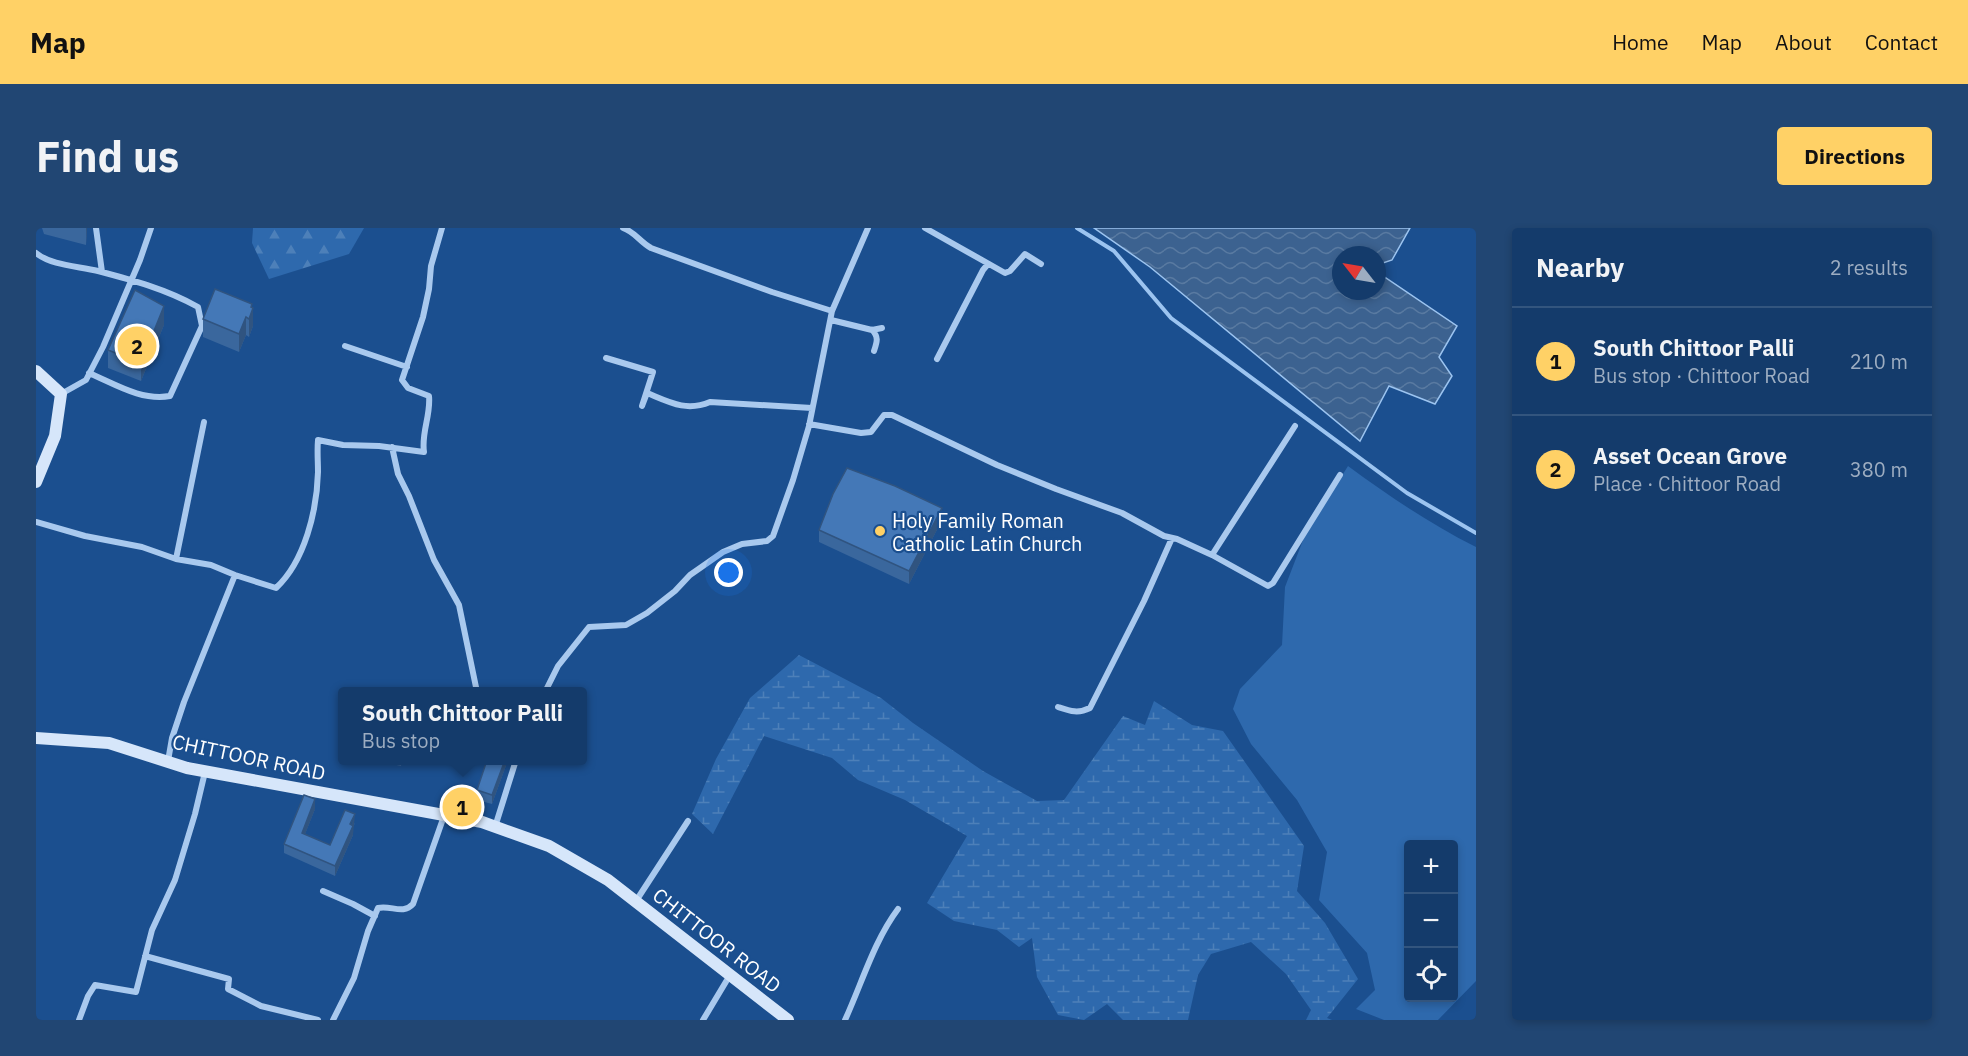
<!DOCTYPE html>
<html lang="en">
<head>
<meta charset="utf-8">
<style>
	body { margin:0; font-family:"IBM Plex Sans",sans-serif; background:#214673; color:#f1f3f6 }
	.controls { position:absolute; right:18px; bottom:18px; display:grid; overflow:hidden; border-radius:6px; box-shadow:0 3px 9px #0003 }
	.controls button { width:54px; height:54px; display:grid; place-items:center; padding:0; border:0; border-bottom:2px solid #33557e; background:#143b6b; color:#f1f3f6; font:30px sans-serif }
	.compass { position:absolute; left:1296px; top:18px; width:54px; height:54px; border-radius:50%; background:#143b6b; box-shadow:0 3px 9px #0003; rotate:301deg }
	.you { position:absolute; left:693px; top:345px; width:21px; height:21px; margin:-15px; border:4px solid #fff; border-radius:50%; background:#1a73e8; box-shadow:0 0 0 9px #1a73e833 }
	.badge { display:grid; place-items:center; width:39px; height:39px; border-radius:50%; background:#ffd166; color:#111; font-size:20px; font-weight:700 }
	.pin { position:absolute; translate:-50% -50%; border:3px solid #fff; box-shadow:0 2px 6px #0006 }
	.popup { position:absolute; left:302px; top:459px; width:249px; height:78px; box-sizing:border-box; display:grid; place-content:center; border-radius:6px; background:#143b6b; filter:drop-shadow(0 2px 4px #0005); font-size:20px; white-space:nowrap; color:#9dadc1 }
	.popup b { font-size:22px; color:#f1f3f6 }
	.popup::after { content:''; position:absolute; left:50%; top:100%; margin-left:-12px; border:12px solid transparent; border-top-color:#143b6b }
	.list { margin:0; padding:0; list-style:none }
	h2 { display:flex; justify-content:space-between; align-items:center; height:78px; margin:0; padding:0 24px; font-size:26px }
	h2 small { font-size:20px; font-weight:400; color:#9dadc1 }
	.list li { display:grid; grid-template-columns:39px 1fr auto; gap:18px; align-items:center; box-sizing:border-box; height:108px; padding:0 24px; border-top:2px solid #33557e }
	.list b { display:block; font-size:22px; white-space:nowrap }
	.list p { margin:0; font-size:20px; white-space:nowrap; color:#9dadc1 }
	.list em { font-size:20px; font-style:normal; color:#9dadc1 }
	.icon { flex:none; width:33px; height:33px; fill:none; stroke:currentColor; stroke-width:2; stroke-linecap:round; stroke-linejoin:round }
	.map { position:relative; flex:none; width:1440px; height:792px; overflow:hidden; border-radius:6px }
	header { display:flex; align-items:center; gap:36px; box-sizing:border-box; height:84px; padding:0 30px; background:#ffd166; color:#111 }
	header strong { font-size:28px }
	nav { display:flex; gap:33px; margin-inline-start:auto; font-size:21px }
	.intro { display:flex; align-items:center; justify-content:space-between; box-sizing:border-box; height:144px; padding:0 36px }
	h1 { margin:0; font-size:42px }
	.button { padding:15px 27px; border-radius:6px; background:#ffd166; color:#111; font-size:21px; font-weight:700 }
	main { display:flex; gap:36px; padding:0 36px }
	aside { flex:1; background:#143b6b; border-radius:6px; box-shadow:0 3px 9px #0003 }
	.map>svg:first-child { display:block }
	.green { fill:#2e69ad; fill-rule:evenodd }
	.forest { fill:url(#forest-firs) }
	.wetland { fill:url(#wetland-marsh) }
	.water { fill:url(#water-waves); stroke:#9cc4f0; stroke-width:1.5 }
	.lines { fill:none; stroke-linecap:round; stroke-linejoin:round }
	.stream { stroke:#9cc4f0; stroke-width:4 }
	.minor { stroke:#a9c9ee; stroke-width:6 }
	.secondary { stroke:#d6e6fa; stroke-width:12 }
	.wall { fill:#3a679d }
	.shaded-wall { fill:#305480 }
	.building { fill:#4478b7; stroke:#305480; stroke-width:1.5 }
	.poi-dot { fill:#ffd166; stroke:#1b4f8f; stroke-width:2 }
	.labels { text-anchor:middle; dominant-baseline:central; stroke-width:4.5; stroke-linejoin:round; paint-order:stroke }
	.poi-label { font-size:20px; fill:#fff; stroke:#1b4f8f; text-anchor:start }
	.street-label { font-size:20px; fill:#fff; stroke:#1b4f8f }
</style>
</head>
<body>
<header>
<strong>Map</strong>
<nav><a>Home</a><a>Map</a><a>About</a><a>Contact</a></nav>
</header>
<div class="intro"><h1>Find us</h1><a class="button">Directions</a></div>
<main>
<div class="map">
<svg width="1440" height="792" viewBox="0 0 1440 792">
	<defs>
		<pattern id="forest-firs" width="22" height="20" patternUnits="userSpaceOnUse" patternTransform="scale(1.5)"><rect width="22" height="20" fill="#2e69ad"/><path d="M5 1l3.5 6h-7zM16 11l3.5 6h-7z" fill="#4d80b9"/></pattern>
		<pattern id="wetland-marsh" width="20" height="14" patternUnits="userSpaceOnUse" patternTransform="scale(1.5)"><rect width="20" height="14" fill="#2e69ad"/><path d="M1 5h8M5 5V1M11 12h8M15 12V8" fill="none" stroke="#4d80b9"/></pattern>
		<pattern id="water-waves" width="16" height="10" patternUnits="userSpaceOnUse" patternTransform="scale(1.5)"><rect width="16" height="10" fill="#3c6290"/><path d="M0 5q4-4 8 0t8 0" fill="none" stroke="#597aa1"/></pattern>
	</defs>
	<rect width="100%" height="100%" fill="#1b4f8f"/>
	<path class="green" d="M1312,238C1353,268 1394,296 1440,319V753L1402,792H1348L1320,781L1339,762L1331,725L1283,672L1291,624L1261,572L1215,516L1197,481L1204,461L1246,417L1249,359L1269,307ZM1372,616H1418V770H1372Z"/>
	<path class="forest" d="M217,0H328L313,26L233,51L216,15Z"/>
	<path class="wetland" d="M763,427L845,470L877,495L947,543L1001,573L1028,572L1087,488L1109,497L1118,473L1156,497L1187,503L1268,618L1261,663L1289,695L1322,751L1291,790L1296,792H1270L1275,782L1250,746L1215,714L1175,726L1162,747L1152,792H1087L1071,776L1048,792L1022,787L1001,749L996,710L983,719L961,702L918,693L891,675L931,608L869,572L822,552L796,530L728,508L677,606L656,586L680,531L714,470Z"/>
	<path class="water" d="M1058,0H1374L1356,32L1341,37V27H1305V63H1341V44L1421,98L1403,129L1416,148L1399,176L1353,158L1324,213L1114,39Z"/>
	<g class="lines">
		<path class="stream" d="M1041,0L1078,23L1135,90L1371,265L1440,305"/>
		<path class="minor" d="M60,0L66,44
			M587,0C599,4 604,14 615,20L736,64L796,83
			M889,0L969,45L974,43L989,26L1005,36
			M0,25C16,38 42,38 62,43C96,52 130,61 162,79L166,98L134,168C105,173 79,156 53,145
			M795,92L836,102L846,100
			M836,102C843,109 841,114 838,123
			M309,118L371,139
			M570,130L617,144L606,178L611,165C633,174 650,184 674,174L776,180
			M901,131L947,42L952,36
			M25,166L50,152L67,119L104,32L115,0
			M773,196L825,205L835,204L848,187H856L961,237L1020,261L1086,285L1128,308L1141,311L1176,327L1232,358L1237,355L1304,247
			M356,219L362,246L373,268L398,332L423,377L441,464
			M0,294L49,308L106,319L140,331L175,337L199,347L240,360C269,333 281,282 282,244C282,233 281,223 282,212L307,217L343,218L388,224C385,205 395,187 393,168L372,160L366,152L387,89L393,61L395,38L406,0
			M1176,327L1259,198
			M140,331L168,194
			M509,464L522,438L553,399L590,397L611,385L639,363L654,347L687,324L706,316L731,313L737,308L757,252L773,198L796,83L832,0
			M1022,479C1034,483 1042,486 1054,480L1108,373L1136,310
			M132,533L136,510L148,474L199,347
			M459,599L480,532
			M287,663L317,676L339,688
			M600,673L652,593
			M109,728L193,751L192,761L225,778L282,792
			M43,792L52,768L59,757L100,764L116,702L139,652L159,586L169,544
			M297,792L318,750L332,703L342,680C355,677 367,687 377,676L408,588
			M667,792L694,747
			M809,792C826,755 838,713 862,681"/>
		<path class="secondary" d="M0,143L25,166L19,208L0,254
			M0,510L73,515L151,540L446,594L513,618L572,652L752,792"/>
	</g>
	<path class="wall" d="M6,0H51L50,17L8,6Z
		M216,80L217,98L213,109L210,107L203,124L167,109V91Z
		M128,97L105,153L72,140V122Z
		M906,292L873,356L783,314V302Z
		M351,532H366L365,538L351,535Z
		M472,532L456,576L441,572V562Z
		M279,581L269,606L294,617L319,595L317,599V607L299,648L248,625V616Z"/>
	<path class="shaded-wall" d="M50,0H51L50,17Z
		M216,76V84L217,80V98L213,109V91Z
		M128,78V97L105,153V135Z
		M210,89V107L203,124V106Z
		M906,280V292L873,356V343Z
		M469,532H472L456,576V567Z
		M279,571V581L266,614V605Z
		M319,586L317,607L299,648V638Z"/>
	<path class="building" d="M179,61L216,76L215,79L217,80L213,91L210,89L203,106L167,91Z
		M99,62L128,78L105,135L72,122Z
		M811,240L859,258L906,280L873,343L783,302L797,266Z
		M451,532H469L456,567L441,562Z
		M268,567L279,571L266,605L294,617L309,582L319,586L314,596L317,598L299,638L248,616Z"/>
	<circle class="poi-dot" cx="844" cy="303" r="6"/>
	<g class="labels">
		<g class="poi-label">
			<text x="856" y="292">Holy Family Roman<tspan x="856" dy="23">Catholic Latin Church</tspan></text>
		</g>
		<g class="street-label">
			<text transform="translate(213 529) rotate(12)">CHITTOOR ROAD</text>
			<text transform="translate(681 712) rotate(38)">CHITTOOR ROAD</text>
		</g>
	</g>
</svg>
<div class="controls">
<button>+</button>
<button>−</button>
<button><svg class="icon" aria-label="locate" viewBox="0 0 24 24"><circle cx="12" cy="12" r="6"/><path d="M12 2v4M12 18v4M2 12h4M18 12h4"/></svg></button>
</div>
<svg class="compass" viewBox="-18 -18 36 36"><path d="M0-13l5 13h-10z" fill="#e53935"/><path d="M0 13l5-13h-10z" fill="#9dadc1"/></svg>
<div class="you"></div>
<div class="pin badge" style="left:426px;top:579px">1</div>
<div class="popup"><b>South Chittoor Palli</b>Bus stop</div>
<div class="pin badge" style="left:101px;top:118px">2</div>
</div>
<aside>
<h2>Nearby<small>2 results</small></h2>
<ul class="list">
<li><span class="badge">1</span><div><b>South Chittoor Palli</b><p>Bus stop · Chittoor Road</p></div><em>210 m</em></li>
<li><span class="badge">2</span><div><b>Asset Ocean Grove</b><p>Place · Chittoor Road</p></div><em>380 m</em></li>
</ul>
</aside>
</main>
</body>
</html>
